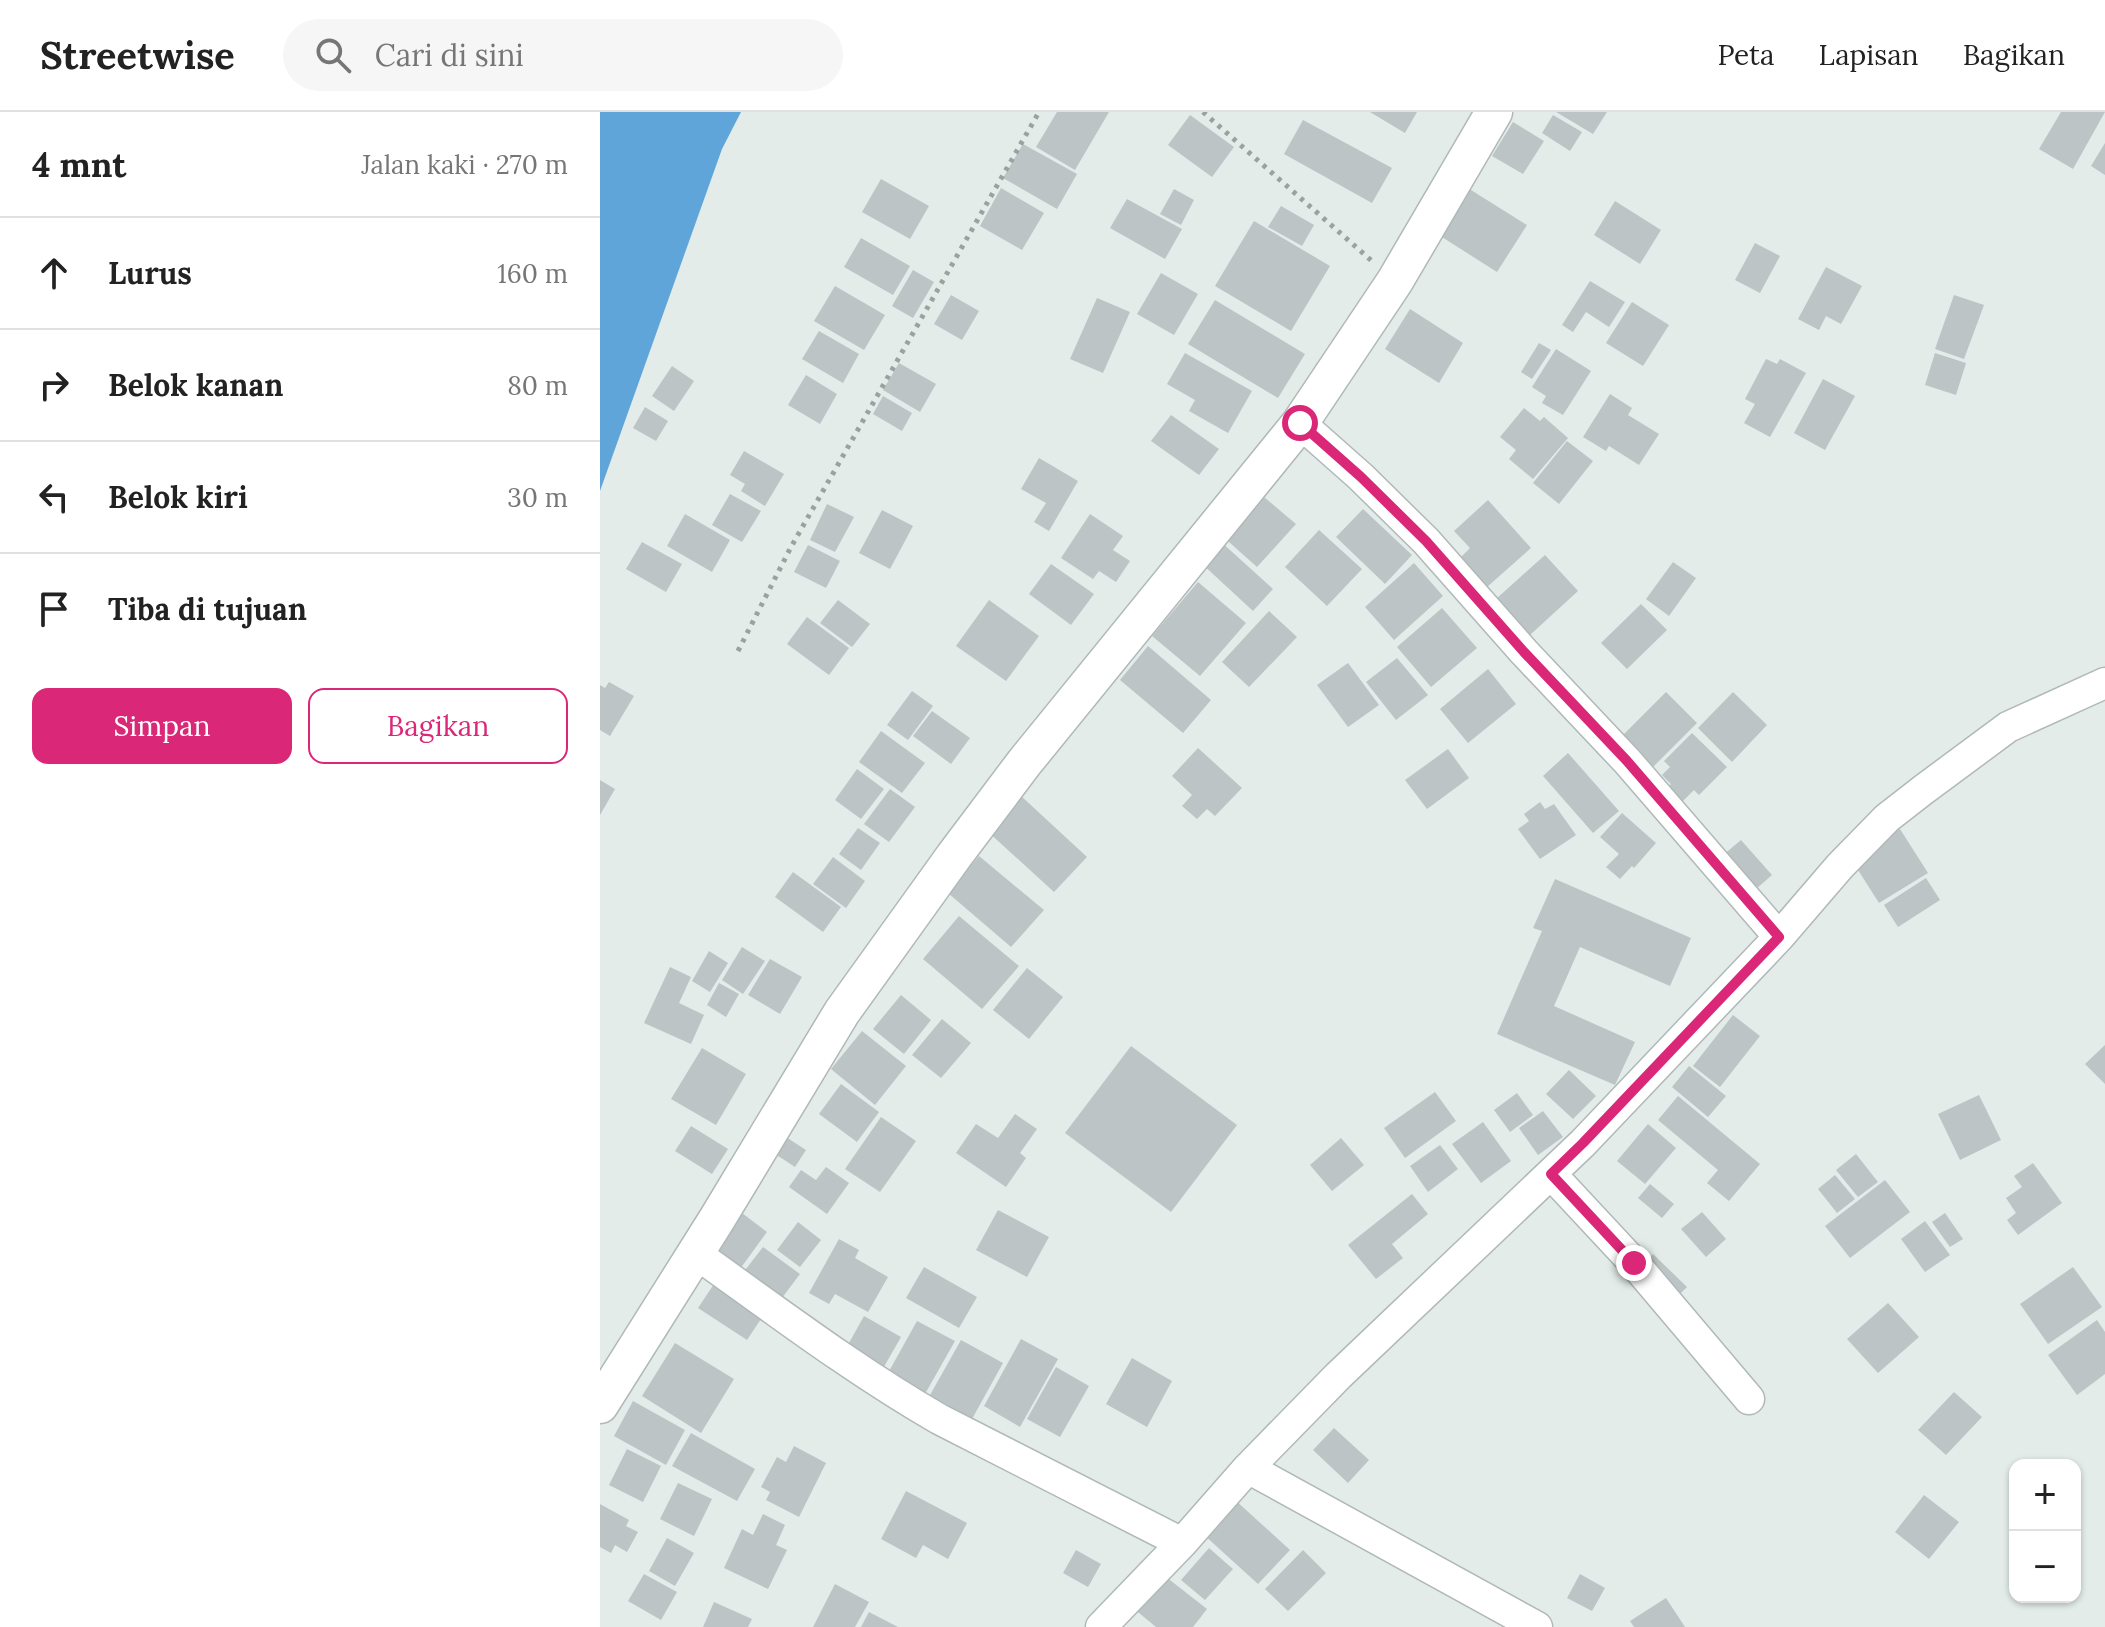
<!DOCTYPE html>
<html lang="id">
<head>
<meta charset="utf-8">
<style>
	body { margin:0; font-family:Lora,serif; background:#f6f6f6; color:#222 }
	.controls { position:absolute; right:24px; bottom:24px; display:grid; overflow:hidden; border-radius:16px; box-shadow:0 2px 6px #0004 }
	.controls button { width:72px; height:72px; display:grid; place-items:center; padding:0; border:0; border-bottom:2px solid #e0e0e0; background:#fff; color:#222; font:40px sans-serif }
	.stop { position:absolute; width:24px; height:24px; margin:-18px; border:6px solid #db2777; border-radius:50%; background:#fff }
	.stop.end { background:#db2777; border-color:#fff; box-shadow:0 2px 8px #0008 }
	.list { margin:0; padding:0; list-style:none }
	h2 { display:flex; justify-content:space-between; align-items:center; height:104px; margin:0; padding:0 32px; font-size:34px }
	h2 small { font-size:26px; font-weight:400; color:#767676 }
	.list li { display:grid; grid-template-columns:52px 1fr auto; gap:24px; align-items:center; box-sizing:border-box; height:112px; padding:0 32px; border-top:2px solid #e0e0e0 }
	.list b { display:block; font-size:30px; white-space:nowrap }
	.list em { font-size:26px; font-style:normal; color:#767676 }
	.actions { display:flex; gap:16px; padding:24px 32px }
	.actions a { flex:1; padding:18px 0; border:2px solid #db2777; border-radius:16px; text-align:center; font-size:28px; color:#db2777 }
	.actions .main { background:#db2777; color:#fff }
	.icon { flex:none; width:44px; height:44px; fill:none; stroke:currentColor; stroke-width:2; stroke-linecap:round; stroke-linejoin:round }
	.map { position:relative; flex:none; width:1505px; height:1515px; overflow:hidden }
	header { display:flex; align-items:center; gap:48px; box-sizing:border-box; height:112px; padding:0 40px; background:#fff; border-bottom:2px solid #e0e0e0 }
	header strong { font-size:38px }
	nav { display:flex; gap:44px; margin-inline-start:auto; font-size:28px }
	.search { width:560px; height:72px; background:#f6f6f6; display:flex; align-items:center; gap:20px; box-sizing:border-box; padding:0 28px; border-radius:44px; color:#767676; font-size:30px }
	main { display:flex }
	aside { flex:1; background:#fff }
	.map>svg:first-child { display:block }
	.water { fill:#60a5da }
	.building { fill:#bcc4c6 }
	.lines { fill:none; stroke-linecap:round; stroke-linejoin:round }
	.minor-casing { stroke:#b0b9b7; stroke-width:33 }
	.tertiary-casing { stroke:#b0b9b7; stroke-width:39 }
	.path { stroke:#9aa19f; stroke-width:5; stroke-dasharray:4 6; stroke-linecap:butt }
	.minor { stroke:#fff; stroke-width:30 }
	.tertiary { stroke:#fff; stroke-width:36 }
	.route { stroke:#db2777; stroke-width:10 }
</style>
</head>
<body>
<header>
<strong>Streetwise</strong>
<div class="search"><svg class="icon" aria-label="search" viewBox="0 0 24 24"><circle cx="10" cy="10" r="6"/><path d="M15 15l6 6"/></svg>Cari di sini</div>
<nav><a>Peta</a><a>Lapisan</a><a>Bagikan</a></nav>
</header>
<main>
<aside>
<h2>4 mnt<small>Jalan kaki · 270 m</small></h2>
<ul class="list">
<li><svg class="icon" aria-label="ahead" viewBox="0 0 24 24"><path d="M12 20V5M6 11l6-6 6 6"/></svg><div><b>Lurus</b></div><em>160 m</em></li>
<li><svg class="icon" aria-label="right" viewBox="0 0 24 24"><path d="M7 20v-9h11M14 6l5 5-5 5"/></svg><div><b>Belok kanan</b></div><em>80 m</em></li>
<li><svg class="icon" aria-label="left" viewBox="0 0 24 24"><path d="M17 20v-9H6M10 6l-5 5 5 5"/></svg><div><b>Belok kiri</b></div><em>30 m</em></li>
<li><svg class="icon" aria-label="arrive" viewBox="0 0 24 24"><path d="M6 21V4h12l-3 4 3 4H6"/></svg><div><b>Tiba di tujuan</b></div></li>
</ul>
<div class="actions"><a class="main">Simpan</a><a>Bagikan</a></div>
</aside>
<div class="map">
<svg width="1505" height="1515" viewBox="0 0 1505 1515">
	<rect width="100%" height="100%" fill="#e3ece9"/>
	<path class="water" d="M0,0H141L122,37L0,379Z"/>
	<path class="building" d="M457,0H509L475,58L436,35Z
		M770,0H817L805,21Z
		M956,0H1007L993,22Z
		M1461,0H1505L1473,57L1439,37Z
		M590,3L634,35L612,65L568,33Z
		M953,3L982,20L970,39L942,21Z
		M703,8L792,56L772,91L684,42Z
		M913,10L944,29L923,62L892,44Z
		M1505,31V63L1491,54Z
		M423,32L477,62L457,97L403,66Z
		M281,67L329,94L310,127L262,100Z
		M863,73L927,113L897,160L834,120Z
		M401,76L444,101L422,138L380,114Z
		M574,77L594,88L581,113L560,102Z
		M527,87L582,117L565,147L510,116Z
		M1015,89L1061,118L1040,152L994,123Z
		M681,94L714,113L702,134L668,115Z
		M654,109L730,154L691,219L615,174Z
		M261,126L310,154L293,183L244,155Z
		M1155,131L1180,144L1160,181L1135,168Z
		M1226,155L1262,174L1241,212L1226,204L1219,218L1198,207Z
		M313,158L334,170L313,206L292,194Z
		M561,161L598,182L574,223L537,202Z
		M990,169L1025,190L1009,215L986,200L973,220L962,213Z
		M235,174L285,203L264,238L214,209Z
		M351,183L379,199L362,228L334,212Z
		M1354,183L1384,193L1364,247L1335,237Z
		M497,186L530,200L503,261L470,247Z
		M615,188L705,242L678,286L588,232Z
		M1032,190L1069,213L1043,254L1006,231Z
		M810,197L863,231L839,271L785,237Z
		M219,219L259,242L243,271L202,247Z
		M939,231L951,238L932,267L921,260Z
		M956,237L991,259L963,303L942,291L946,284L932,275Z
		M585,241L652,279L628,321L589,299L595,288L567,272Z
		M1335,241L1366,251L1356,283L1325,273Z
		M1166,247L1177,252L1180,247L1206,261L1170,325L1144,311L1155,292L1145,287Z
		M299,251L336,272L320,300L283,278Z
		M72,254L94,269L74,299L52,284Z
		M206,263L237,282L220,312L188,293Z
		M1223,267L1255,284L1225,338L1194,321Z
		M1010,282L1032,296L1028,303L1059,322L1039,353L1009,334L1006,339L983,325Z
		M283,284L312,301L302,319L273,302Z
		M45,295L68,309L56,329L33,316Z
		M924,296L940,309L944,305L968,326L933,367L909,347L916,338L900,325Z
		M571,303L619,337L599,363L551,329Z
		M967,329L993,349L959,392L933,371Z
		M144,339L184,362L165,394L141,379L145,372L130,363Z
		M439,346L478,369L449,419L434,410L446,391L421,377Z
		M658,380L696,412L657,455L620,422Z
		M130,382L161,399L142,430L112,413Z
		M888,388L931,436L887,475L861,445L870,436L854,419Z
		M227,392L254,405L235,440L210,428Z
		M763,397L812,443L785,472L736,425Z
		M282,398L313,414L290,457L259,441Z
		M85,402L130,428L112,460L67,434Z
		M490,402L523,424L513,438L530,449L516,470L499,459L493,467L461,446Z
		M719,418L762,457L727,494L685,455Z
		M620,429L673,477L653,499L600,450Z
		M42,430L82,452L66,480L26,457Z
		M208,433L240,449L226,476L194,460Z
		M945,443L978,479L930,523L926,519L921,524L896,487Z
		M1073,450L1096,466L1069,504L1046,487Z
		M814,451L843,484L794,528L765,495Z
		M451,452L494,482L471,513L429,482Z
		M598,470L646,511L600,564L552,524Z
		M238,488L270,512L252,535L220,511Z
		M389,488L439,524L406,569L356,534Z
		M1041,492L1067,518L1027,557L1001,531Z
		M842,496L877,536L831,575L797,535Z
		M669,499L697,525L649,575L622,550Z
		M207,505L249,536L229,563L187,532Z
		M548,534L611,588L583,621L520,568Z
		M797,546L828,583L796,608L766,570Z
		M748,551L779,593L748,615L717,573Z
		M888,557L916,592L868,631L840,597Z
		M9,570L34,584L10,624L0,618V573L5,576Z
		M312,579L333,594L308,628L287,613Z
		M1066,580L1097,611L1053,655L1022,624Z
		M1133,580L1167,613L1132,650L1098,616Z
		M332,599L370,626L351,652L313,624Z
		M281,619L325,651L302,681L259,650Z
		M1092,621L1127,655L1099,683L1094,678L1075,697L1061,683L1071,672L1062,663L1070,655L1064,649Z
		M598,636L642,676L615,704L607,697L597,707L582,694L592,683L572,664Z
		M848,637L869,666L827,697L805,668Z
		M968,641L1019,699L993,721L943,664Z
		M257,657L284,677L261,707L235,688Z
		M0,668L15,677L0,703Z
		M290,677L315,695L289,730L264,712Z
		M420,683L487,745L454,780L386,718Z
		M940,690L945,697L954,692L976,723L940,747L918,717L929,709L924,702Z
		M1022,701L1056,731L1034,756L1032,754L1020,767L1006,755L1019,742L1000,725Z
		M258,716L280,731L261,758L239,742Z
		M1300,717L1328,761L1279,791L1251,747Z
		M1141,728L1172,763L1147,785L1116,749Z
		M379,744L444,798L411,835L348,781Z
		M233,745L265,769L246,796L213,772Z
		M193,760L241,795L223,820L175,785Z
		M1326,766L1340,788L1298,815L1284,793Z
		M955,767L1091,826L1070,874L980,835L954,894L1035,930L1015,973L897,922L942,819L933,816Z
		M359,804L419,854L382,897L323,847Z
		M142,835L165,849L143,882L122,868Z
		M109,839L128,851L110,880L92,869Z
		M170,847L202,865L180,902L148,883Z
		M70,855L91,865L79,891L104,903L91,932L44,911Z
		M427,856L463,885L429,927L393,898Z
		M119,871L139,882L126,905L107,893Z
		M301,883L331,908L304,942L273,917Z
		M1133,903L1160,924L1120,975L1093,954Z
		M342,907L371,931L341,966L312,943Z
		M262,919L306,954L275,993L231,957Z
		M1505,933V972L1485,952Z
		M531,934L637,1013L571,1100L465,1021Z
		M102,936L146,962L116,1013L71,987Z
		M1089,954L1126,984L1108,1005L1072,975Z
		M969,958L996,984L973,1007L946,982Z
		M241,972L279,1000L257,1030L219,1002Z
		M835,980L856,1009L805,1046L784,1016Z
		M917,981L933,1003L910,1020L894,998Z
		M1379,983L1401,1028L1360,1048L1338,1002Z
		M1078,984L1160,1052L1129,1089L1107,1071L1118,1058L1058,1008Z
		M943,999L963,1025L938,1043L919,1016Z
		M415,1002L437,1017L420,1041L426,1046L406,1075L356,1041L376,1012L398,1026Z
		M281,1005L316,1029L280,1080L245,1057Z
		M883,1010L911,1049L881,1071L852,1032Z
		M1048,1012L1076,1036L1045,1072L1017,1049Z
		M91,1014L128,1037L112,1062L75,1039Z
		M183,1023L206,1038L195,1055L172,1040Z
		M741,1026L764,1053L732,1079L710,1053Z
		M840,1033L858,1057L828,1080L810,1054Z
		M1256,1042L1278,1070L1258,1085L1236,1058Z
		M1433,1051L1462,1091L1418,1123L1407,1108L1416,1101L1406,1086L1422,1075L1414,1064Z
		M226,1055L249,1071L227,1102L189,1075L201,1058L216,1068Z
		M1235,1063L1255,1087L1237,1101L1218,1077Z
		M1285,1068L1310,1100L1250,1146L1225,1114Z
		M1050,1072L1074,1092L1062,1106L1038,1086Z
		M812,1082L828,1102L792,1132L803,1146L776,1167L748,1133Z
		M398,1098L449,1125L427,1165L376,1138Z
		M1102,1100L1126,1127L1106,1145L1081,1117Z
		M142,1101L167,1120L140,1157L114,1139Z
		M1345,1101L1363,1127L1350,1135L1332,1110Z
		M1325,1109L1350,1143L1325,1160L1301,1127Z
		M198,1110L221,1128L200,1155L177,1138Z
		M239,1127L259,1138L255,1146L288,1165L268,1200L235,1182L229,1192L209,1181Z
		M163,1135L200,1162L176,1194L139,1166Z
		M1053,1142L1087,1175L1067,1195L1033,1162Z
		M324,1155L377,1185L359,1216L306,1186Z
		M1473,1155L1502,1195L1448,1232L1420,1192Z
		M118,1166L167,1198L147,1228L98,1196Z
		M1288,1191L1319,1225L1278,1261L1247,1227Z
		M264,1204L301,1225L281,1260L244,1240Z
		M1497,1208L1505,1220V1262L1477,1283L1448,1243Z
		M317,1209L355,1229L325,1282L288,1261Z
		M421,1227L458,1247L420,1315L384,1294Z
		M361,1228L403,1251L372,1307L330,1283Z
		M75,1231L134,1267L101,1321L42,1284Z
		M532,1246L572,1269L547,1315L506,1292Z
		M456,1255L489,1274L460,1325L427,1307Z
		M1354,1280L1382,1305L1346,1343L1318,1318Z
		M33,1289L85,1318L66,1353L14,1324Z
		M734,1316L769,1348L748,1371L713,1338Z
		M91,1321L155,1357L137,1389L72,1354Z
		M194,1334L226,1351L199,1405L166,1388L170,1380L161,1375L177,1345L186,1350Z
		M27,1337L61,1354L43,1390L9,1373Z
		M78,1371L112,1387L94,1424L60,1407Z
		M306,1379L367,1411L348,1447L323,1433L316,1446L281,1427Z
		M1324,1383L1359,1410L1329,1447L1295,1420Z
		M634,1387L690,1438L658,1472L603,1422Z
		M0,1392L29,1408L26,1414L38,1420L27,1440L15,1433L11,1441L0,1435Z
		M163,1402L185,1413L176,1433L187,1438L168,1477L124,1456L142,1417L153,1423Z
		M67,1426L94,1441L75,1474L49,1459Z
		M609,1436L633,1457L605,1488L581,1468Z
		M476,1438L501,1452L488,1475L463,1461Z
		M703,1438L726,1461L688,1499L665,1477Z
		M561,1461L607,1497L593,1515H556L533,1496Z
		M44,1462L77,1480L61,1508L28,1489Z
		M980,1462L1005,1476L992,1499L967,1486Z
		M235,1472L269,1490L255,1515H213Z
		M1066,1486L1085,1515H1034L1030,1509Z
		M114,1490L152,1507L148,1515H103Z
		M269,1500L298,1515H261Z"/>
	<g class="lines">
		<g class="minor-casing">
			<path id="minor" d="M1179,825L1240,754L1287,706L1323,678L1408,615L1505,571
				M951,1062L1034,1151L1149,1287
				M95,1141C175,1198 254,1258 339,1307L582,1431
				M648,1356L937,1515
				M501,1515L582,1431L648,1356L738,1264L983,1031L1179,825L1027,649L924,540L826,429L761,365L700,311"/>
		</g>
		<g class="tertiary-casing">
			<path id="tertiary" d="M0,1293L117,1107L242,900L354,744L424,651L700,311L795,169L894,0"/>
		</g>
		<path class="path" d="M603,0L773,150
			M138,539L191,435L439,0"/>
		<use href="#minor" class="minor"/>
		<use href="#tertiary" class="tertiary"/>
	</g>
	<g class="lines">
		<path class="route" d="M700,311L761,365L826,429L924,540L1027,649L1179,825L983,1031L951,1062L1034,1151"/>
	</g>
</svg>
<div class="controls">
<button>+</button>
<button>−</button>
</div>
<div class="stop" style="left:700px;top:311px"></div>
<div class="stop end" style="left:1034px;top:1151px"></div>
</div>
</main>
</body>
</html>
